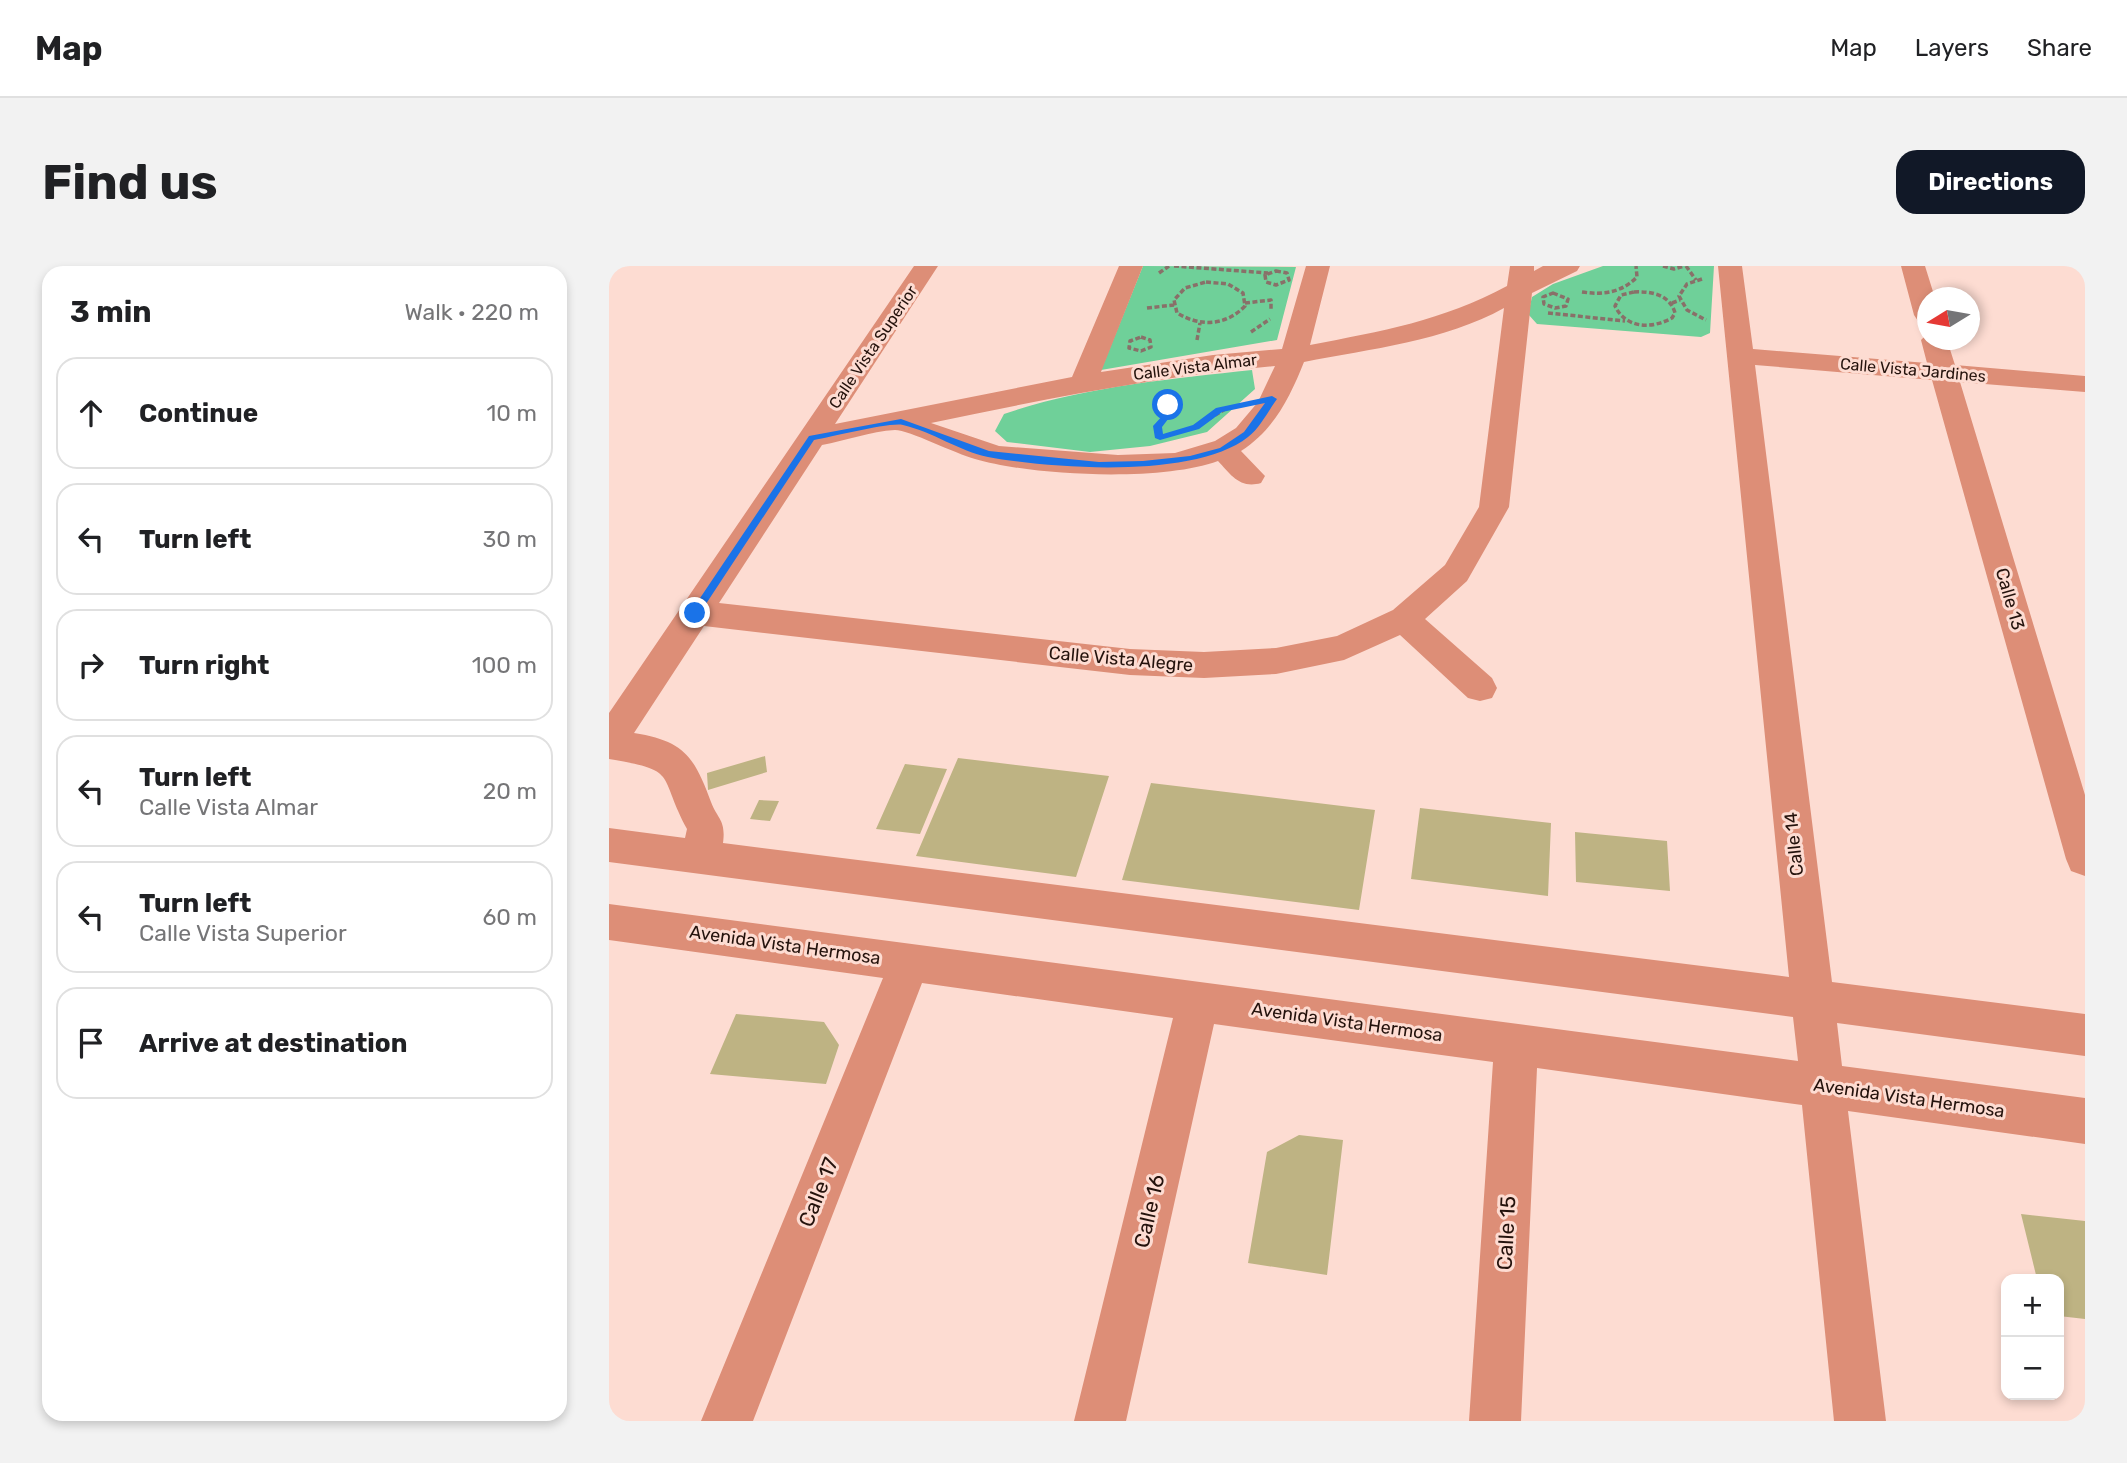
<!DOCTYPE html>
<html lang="en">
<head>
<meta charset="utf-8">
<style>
	body { margin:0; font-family:Rubik,sans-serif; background:#f2f2f2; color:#202124 }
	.controls { position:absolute; right:21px; bottom:21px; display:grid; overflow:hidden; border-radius:14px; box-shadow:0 4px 10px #0003 }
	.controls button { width:63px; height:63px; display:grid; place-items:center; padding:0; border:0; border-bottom:2px solid #e0e0e0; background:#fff; color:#202124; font:35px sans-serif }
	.compass { position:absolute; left:1308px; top:21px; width:63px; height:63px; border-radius:50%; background:#fff; box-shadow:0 4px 10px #0003; rotate:259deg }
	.stop { position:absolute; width:21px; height:21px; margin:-16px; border:5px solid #1a73e8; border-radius:50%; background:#fff }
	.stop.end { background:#1a73e8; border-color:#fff; box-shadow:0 2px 7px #0008 }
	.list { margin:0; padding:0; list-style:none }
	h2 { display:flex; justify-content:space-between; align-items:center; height:91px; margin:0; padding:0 28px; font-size:30px }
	h2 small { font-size:23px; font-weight:400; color:#757577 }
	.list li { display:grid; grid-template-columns:46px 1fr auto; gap:21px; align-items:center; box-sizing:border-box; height:112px; margin:0 14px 14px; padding:0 14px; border:2px solid #e0e0e0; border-radius:21px }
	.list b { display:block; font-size:26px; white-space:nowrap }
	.list p { margin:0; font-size:23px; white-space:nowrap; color:#757577 }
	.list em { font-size:23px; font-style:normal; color:#757577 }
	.icon { flex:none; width:38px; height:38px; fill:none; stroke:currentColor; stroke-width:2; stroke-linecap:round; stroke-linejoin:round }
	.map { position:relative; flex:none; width:1476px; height:1155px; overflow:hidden; border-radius:21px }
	header { display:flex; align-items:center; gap:42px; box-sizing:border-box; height:98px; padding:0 35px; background:#fff; border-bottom:2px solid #e0e0e0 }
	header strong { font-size:33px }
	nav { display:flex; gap:38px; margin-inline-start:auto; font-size:24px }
	.intro { display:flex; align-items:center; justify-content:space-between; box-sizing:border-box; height:168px; padding:0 42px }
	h1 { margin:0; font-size:49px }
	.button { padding:18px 32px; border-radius:21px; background:#111827; color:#fff; font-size:24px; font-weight:700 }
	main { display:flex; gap:42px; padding:0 42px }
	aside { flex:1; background:#fff; border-radius:21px; box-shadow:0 4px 10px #0003 }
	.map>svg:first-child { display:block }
	.green { fill:#6fd099 }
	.building { fill:#beb383 }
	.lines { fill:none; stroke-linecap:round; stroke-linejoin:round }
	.path { stroke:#897069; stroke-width:3.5; stroke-dasharray:5 2.5; stroke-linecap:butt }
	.minor { fill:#dd8e77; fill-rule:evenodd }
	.route { fill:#1a73e8 }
	.labels { text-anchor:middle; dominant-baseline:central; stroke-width:6; stroke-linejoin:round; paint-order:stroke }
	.far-street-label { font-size:16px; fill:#24120c; stroke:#fddcd2 }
	.street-label { font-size:18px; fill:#24120c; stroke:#fddcd2 }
	.near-street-label { font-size:21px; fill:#24120c; stroke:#fddcd2 }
</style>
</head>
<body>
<header>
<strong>Map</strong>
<nav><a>Map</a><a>Layers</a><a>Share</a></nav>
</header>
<div class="intro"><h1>Find us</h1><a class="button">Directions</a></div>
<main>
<aside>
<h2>3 min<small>Walk · 220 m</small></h2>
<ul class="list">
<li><svg class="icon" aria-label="ahead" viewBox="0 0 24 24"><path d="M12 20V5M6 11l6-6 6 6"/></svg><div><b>Continue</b></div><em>10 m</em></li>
<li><svg class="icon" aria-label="left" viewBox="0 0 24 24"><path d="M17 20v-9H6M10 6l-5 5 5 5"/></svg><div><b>Turn left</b></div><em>30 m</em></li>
<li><svg class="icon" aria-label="right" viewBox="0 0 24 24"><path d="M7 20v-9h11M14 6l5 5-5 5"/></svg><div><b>Turn right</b></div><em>100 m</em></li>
<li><svg class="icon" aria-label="left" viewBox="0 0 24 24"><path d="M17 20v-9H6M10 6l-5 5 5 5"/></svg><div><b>Turn left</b><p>Calle Vista Almar</p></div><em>20 m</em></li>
<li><svg class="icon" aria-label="left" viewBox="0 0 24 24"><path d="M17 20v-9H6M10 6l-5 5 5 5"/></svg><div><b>Turn left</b><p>Calle Vista Superior</p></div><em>60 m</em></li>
<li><svg class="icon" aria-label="arrive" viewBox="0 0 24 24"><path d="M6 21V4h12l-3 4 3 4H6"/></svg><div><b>Arrive at destination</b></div></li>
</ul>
</aside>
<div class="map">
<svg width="1476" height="1155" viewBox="0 0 1476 1155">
	<rect width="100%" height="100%" fill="#fddcd2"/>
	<path class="green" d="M534,0L687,1L668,74L492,104Z
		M994,0H1105L1101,67L1092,71L928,58L919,48L923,31L944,18Z
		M643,104L646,123L598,166L541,180L481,186L398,176L386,165L395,148C473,121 561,113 643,104Z"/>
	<path class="building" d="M156,490L158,506L99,524L98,507Z
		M349,492L500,510L467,611L307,590Z
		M296,498L338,503L311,568L267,563Z
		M542,517L766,544L750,644L513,614Z
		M150,534L170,535L161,555L141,553Z
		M811,542L942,557L939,630L802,613Z
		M966,566L1058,575L1061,625L967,616Z
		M127,748L215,756L230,779L217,818L101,808Z
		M690,869L734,874L718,1009L639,997L658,886Z
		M1412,948L1476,955V1053L1450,1050V1013H1428Z"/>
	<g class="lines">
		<path class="path" d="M565,0L659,7
			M1054,0L1065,3L1075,0
			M1077,0L1087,14
			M667,5L678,7L680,14L667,19L657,16L656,9Z
			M550,7L560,0
			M1093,13L1078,18L1070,30L1078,44L1097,54
			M597,16L619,18L634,27L636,40C617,60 591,61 568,47L565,34L576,22Z
			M973,26C994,29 1012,27 1028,11L1027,0
			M1025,26C1043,25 1061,29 1066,47L1063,52C1043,63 1017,63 1006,40L1012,29Z
			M944,27L959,33L957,40L946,42L935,38L934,31Z
			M636,37L662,34V44
			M1063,37L1071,34
			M538,42L565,39
			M939,47L1016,55
			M642,66L661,53
			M532,71L541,74L542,81L532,85L520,82L521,75Z
			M588,74L591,57
			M549,135L559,139V148L548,160L550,168
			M593,157L618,142"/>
		<path class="minor" d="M305,0H329L226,158L463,111L510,0H534L492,106L604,89L673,83L697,0H721L701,79C773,65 833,55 898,20L901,0H925V5L934,0H971L968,5L923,27L900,241L858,315L816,353L883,412L888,422L883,432L871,435L859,432L791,369L735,394L667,408L595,412L521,409L95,360L25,467C75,475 85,490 102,536C109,554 117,554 114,577L1180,711L1109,0H1133L1144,83L1318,97L1312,74L1318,68V74H1338L1346,99L1476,110V126L1351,116L1476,529V610L1462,605L1457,593L1323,114L1146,99L1223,716L1476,748V790L1228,757L1233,800L1476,832V878L1239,845L1277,1155H1225L1193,839L928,802L912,1155H860L884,796L605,758L517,1155H465L564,752L313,717L144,1155H92L274,712L0,674V638L1189,795L1184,751L0,596V562L76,572L78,563C48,507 71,505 0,493V447ZM895,42L870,241L836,299L784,344L728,370L667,382L595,386L521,383L110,337L213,179C236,175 262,165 286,164C300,164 347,188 366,193C424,210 552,216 609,195C622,209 631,223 652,217L656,210L632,185C665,164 681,131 695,96C761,83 836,75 895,42ZM666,100L649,136L627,162L606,175L566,187L509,189L390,180L322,157C437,133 550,110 666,100Z
			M1292,0H1316L1326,32H1318V57L1309,55L1305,49Z"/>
	</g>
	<path class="route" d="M663,130L668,133C659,145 651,162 639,171C586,213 444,203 379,191C350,185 324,166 294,159C280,156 224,171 205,174L89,350L81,347L200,170L292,153L380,185L490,196L534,195L581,190L611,182L635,166L656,137L613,146L590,163L551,174L546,172L544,160L555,148L556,137H562L563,148L553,161L554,168L584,159L607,142Z"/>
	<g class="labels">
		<g class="far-street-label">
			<text transform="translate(264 81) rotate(-56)">Calle Vista Superior</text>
			<text transform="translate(586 101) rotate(-7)">Calle Vista Almar</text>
			<text transform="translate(1304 104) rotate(5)">Calle Vista Jardines</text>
		</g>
		<g class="street-label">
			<text transform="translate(1401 333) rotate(74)">Calle 13</text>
			<text transform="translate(512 393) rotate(5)">Calle Vista Alegre</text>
			<text transform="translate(1185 578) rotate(-96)">Calle 14</text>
			<text transform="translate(176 679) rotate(8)">Avenida Vista Hermosa</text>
			<text transform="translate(738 756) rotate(8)">Avenida Vista Hermosa</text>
			<text transform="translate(1300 832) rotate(8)">Avenida Vista Hermosa</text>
		</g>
		<g class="near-street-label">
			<text transform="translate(209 926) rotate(-68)">Calle 17</text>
			<text transform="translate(540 945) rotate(-77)">Calle 16</text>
			<text transform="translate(897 967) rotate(-87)">Calle 15</text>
		</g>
	</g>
</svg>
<div class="controls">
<button>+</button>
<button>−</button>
</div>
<svg class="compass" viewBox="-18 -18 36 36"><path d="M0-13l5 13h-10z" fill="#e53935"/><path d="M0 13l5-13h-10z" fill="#757577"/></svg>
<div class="stop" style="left:559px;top:139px"></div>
<div class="stop end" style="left:86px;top:347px"></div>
</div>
</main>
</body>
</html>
